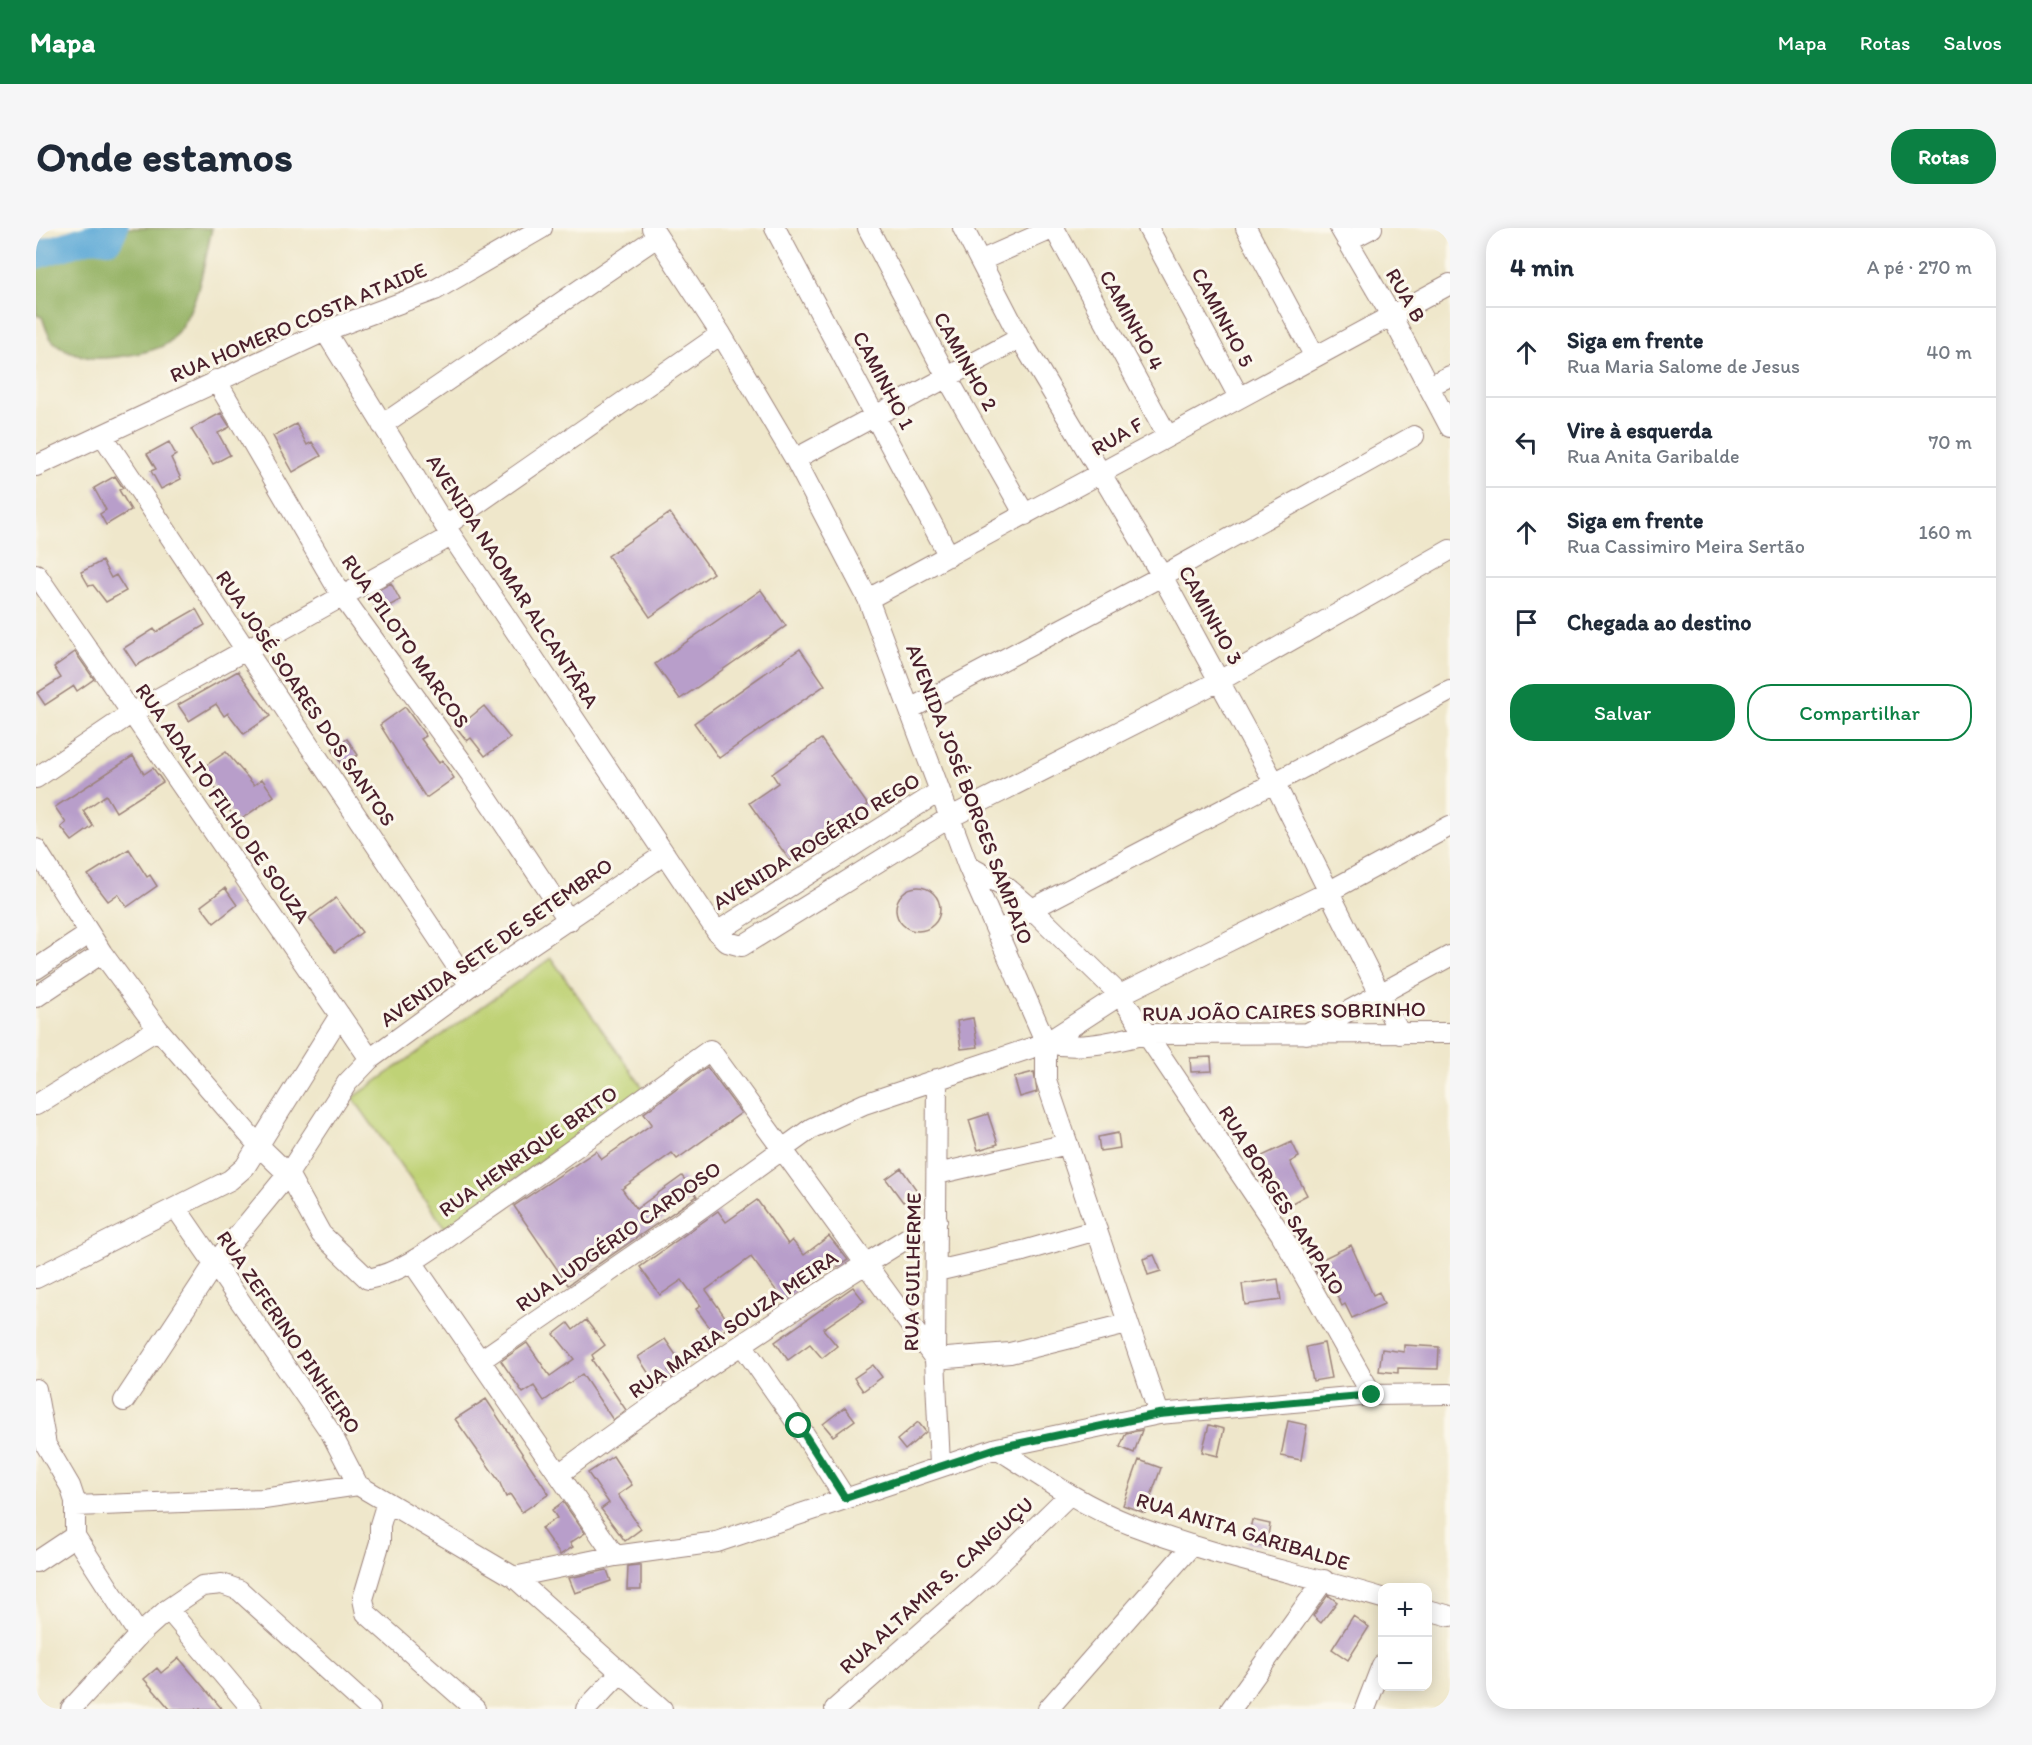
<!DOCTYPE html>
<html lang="pt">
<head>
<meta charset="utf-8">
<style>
	body { margin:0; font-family:Itim,sans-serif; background:#f6f6f7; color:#1f2937 }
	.controls { position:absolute; right:18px; bottom:18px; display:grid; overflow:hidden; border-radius:12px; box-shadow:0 3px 15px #0003 }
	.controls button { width:54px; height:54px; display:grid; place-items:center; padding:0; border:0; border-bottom:2px solid #e0e1e3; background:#fff; color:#1f2937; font:30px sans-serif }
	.stop { position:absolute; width:18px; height:18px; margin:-14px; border:4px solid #0b8043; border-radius:50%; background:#fff }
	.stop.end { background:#0b8043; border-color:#fff; box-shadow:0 2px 6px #0008 }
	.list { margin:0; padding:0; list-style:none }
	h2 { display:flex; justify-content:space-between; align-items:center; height:78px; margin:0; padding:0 24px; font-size:26px }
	h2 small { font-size:20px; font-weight:400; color:#747a83 }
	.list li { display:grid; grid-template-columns:39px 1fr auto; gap:18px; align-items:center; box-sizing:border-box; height:90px; padding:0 24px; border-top:2px solid #e0e1e3 }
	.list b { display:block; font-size:22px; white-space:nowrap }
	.list p { margin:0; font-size:20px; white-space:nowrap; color:#747a83 }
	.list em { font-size:20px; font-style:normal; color:#747a83 }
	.actions { display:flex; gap:12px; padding:18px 24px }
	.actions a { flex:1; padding:14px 0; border:2px solid #0b8043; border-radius:24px; text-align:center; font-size:21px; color:#0b8043 }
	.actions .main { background:#0b8043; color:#fff }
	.icon { flex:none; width:33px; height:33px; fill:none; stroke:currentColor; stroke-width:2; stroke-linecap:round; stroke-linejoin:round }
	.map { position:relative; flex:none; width:1414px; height:1481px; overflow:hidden; border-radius:24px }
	header { display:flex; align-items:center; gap:36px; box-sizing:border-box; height:84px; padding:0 30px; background:#0b8043; color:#fff }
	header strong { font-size:28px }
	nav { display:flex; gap:33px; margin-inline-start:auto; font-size:21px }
	.intro { display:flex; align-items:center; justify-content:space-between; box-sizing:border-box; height:144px; padding:0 36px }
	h1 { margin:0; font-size:42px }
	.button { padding:15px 27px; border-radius:24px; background:#0b8043; color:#fff; font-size:21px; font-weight:700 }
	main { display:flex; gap:36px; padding:0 36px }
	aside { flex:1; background:#fff; border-radius:24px; box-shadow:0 3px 15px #0003 }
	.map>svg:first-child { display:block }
	.green { fill:#bfd276; stroke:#847850; stroke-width:1.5 }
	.forest { fill:#97b467; stroke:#706a49; stroke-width:1.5 }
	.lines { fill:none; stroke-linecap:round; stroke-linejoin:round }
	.river { stroke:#5eaad7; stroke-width:28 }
	.building { fill:#b89eca }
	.minor-casing { stroke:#9c837b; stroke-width:22 }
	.minor { stroke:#fff; stroke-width:20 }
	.route { stroke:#0b8043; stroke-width:8 }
	.labels { text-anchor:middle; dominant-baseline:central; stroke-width:6; stroke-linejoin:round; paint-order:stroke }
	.street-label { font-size:21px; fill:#4a1f2b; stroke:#fbf7ec }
</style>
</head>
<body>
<header>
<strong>Mapa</strong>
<nav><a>Mapa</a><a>Rotas</a><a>Salvos</a></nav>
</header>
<div class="intro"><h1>Onde estamos</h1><a class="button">Rotas</a></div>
<main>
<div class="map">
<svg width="1414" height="1481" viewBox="0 0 1414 1481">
	<rect width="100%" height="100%" fill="#fbf7ec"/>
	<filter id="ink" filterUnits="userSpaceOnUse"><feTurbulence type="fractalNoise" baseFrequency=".0167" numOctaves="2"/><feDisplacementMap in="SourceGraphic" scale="12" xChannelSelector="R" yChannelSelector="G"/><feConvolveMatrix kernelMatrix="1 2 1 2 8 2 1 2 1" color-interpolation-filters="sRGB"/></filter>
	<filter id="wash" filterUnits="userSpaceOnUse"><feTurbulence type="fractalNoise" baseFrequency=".008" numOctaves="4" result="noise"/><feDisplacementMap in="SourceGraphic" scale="24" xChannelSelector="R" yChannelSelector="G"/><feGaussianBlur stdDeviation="1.35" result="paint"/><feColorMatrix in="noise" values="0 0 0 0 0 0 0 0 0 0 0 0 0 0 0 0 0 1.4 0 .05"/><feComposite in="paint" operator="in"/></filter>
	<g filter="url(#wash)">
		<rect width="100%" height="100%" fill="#efe7cb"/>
		<path class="green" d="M515,730L608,861L409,1000L317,870Z"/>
		<path class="forest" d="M42,0H176C167,39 163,81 135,112C124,125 74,131 56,130C43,128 27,122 18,114C11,108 9,96 6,89L0,87V22Z"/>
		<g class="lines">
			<path class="river" d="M0,27L58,9L73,11L78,0"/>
		</g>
		<g id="blocks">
			<path class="building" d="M185,185L194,199L182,205L194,227L177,236L155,201Z
				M260,196L271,217L276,214L285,228L257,244L237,208Z
				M133,214L140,227L135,230L145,251L125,261L115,243L120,241L111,226Z
				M79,248L87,260L83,262L95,282L70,297L64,286L70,282L58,260Z
				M634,285L677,345L614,389L572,328Z
				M66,333L75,350L80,347L90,363L70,374L57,357L53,358L45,344Z
				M355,355L364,372L342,384L333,367Z
				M725,362L750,398L644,471L619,436Z
				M160,381L169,397L100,438L88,420L118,401L120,404Z
				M764,421L789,457L683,530L658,495Z
				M39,424L58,451L41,463L38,458L9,477L1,465L25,450L18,439Z
				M202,443L234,488L208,506L192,485L188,488L180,476L153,493L142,477Z
				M448,478L474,510L449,528L435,510L431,513L421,500Z
				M369,479L390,508L385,511L403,535L406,532L418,550L390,570L344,497Z
				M311,511L322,527L306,537L296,521Z
				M785,511L832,577L754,633L713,575L742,555L736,546Z
				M190,524L218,557L226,551L238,568L201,594L166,540Z
				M97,528L108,546L117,540L127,554L80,584L70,567L47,583L57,598L36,613L25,599L30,595L19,579Z
				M93,621L111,649L114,647L121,658L91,679L82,666L72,673L52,647Z
				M860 681a22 22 0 1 1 44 0a22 22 0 1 1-44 0Z
				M189,660L201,677L178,695L165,678Z
				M300,670L326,704L299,724L273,690Z
				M937,790L942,819L925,821L921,793Z
				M1175,829L1176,843L1155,844L1154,830Z
				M671,839L705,885L641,931L636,925L586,961L600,981L646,948L661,968L532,1057L478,978L560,923L566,931L616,896L608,885Z
				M998,844L1001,864L984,869L978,849Z
				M952,886L962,916L942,922L933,892Z
				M1082,905L1084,920L1064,923L1062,909Z
				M1256,914L1263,929L1254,934L1271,967L1243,982L1233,966L1242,961L1226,928Z
				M865,940L882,964L867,974L850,951Z
				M721,972L752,1016L756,1012L768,1027L793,1008L812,1032L798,1041L790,1031L755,1056L761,1063L748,1073L715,1029L670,1062L695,1097L680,1108L660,1081L665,1078L646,1052L624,1067L604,1039L682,983L690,994Z
				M1315,1017L1337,1067L1343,1064L1348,1076L1316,1090L1309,1076L1306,1078L1291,1046L1283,1050L1276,1036Z
				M1118,1027L1125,1043L1112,1047L1107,1031Z
				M1242,1051L1245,1072L1209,1077L1206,1056Z
				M817,1059L828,1073L787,1101L801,1118L786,1130L774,1116L752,1132L739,1114Z
				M550,1092L569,1117L556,1127L558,1131L556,1132L590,1182L577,1192L546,1146L508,1173L498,1158L487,1165L465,1133L491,1115L514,1148L538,1131L518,1106L532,1095L537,1102Z
				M629,1111L644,1133L632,1142L637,1149L622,1160L602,1129Z
				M1288,1115L1295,1150L1277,1153L1270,1119Z
				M1368,1117L1403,1119L1402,1141L1362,1140V1145L1343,1143L1346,1121L1368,1124Z
				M837,1137L846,1149L827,1163L818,1150Z
				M450,1171L513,1266L486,1284L474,1266L470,1269L463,1253L419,1191Z
				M809,1179L819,1192L797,1208L787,1196Z
				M1252,1193L1271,1197L1265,1232L1245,1228Z
				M882,1194L890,1204L869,1222L861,1212Z
				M1173,1197L1188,1201L1182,1228L1166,1224Z
				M1106,1202L1098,1225L1084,1219L1090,1205Z
				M577,1228L596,1257L582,1267L605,1301L589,1313L565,1281L573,1275L552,1245Z
				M1103,1232L1125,1240L1109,1285L1087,1277Z
				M527,1274L549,1305L534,1315L537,1319L524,1327L505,1300L521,1290L516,1282Z
				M1216,1292L1234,1296L1230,1319L1211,1315Z
				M602,1337H605V1362H591L592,1338Z
				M571,1342L575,1353L539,1365L533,1350Z
				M1292,1367L1301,1374L1285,1395L1277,1388Z
				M1317,1388L1333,1399L1312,1432L1296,1421Z
				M143,1430L186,1481H134L108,1451L121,1440L125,1445Z"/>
		</g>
	</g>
	<g filter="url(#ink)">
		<use href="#blocks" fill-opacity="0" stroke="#9c837b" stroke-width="1.5"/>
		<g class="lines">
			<g class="minor-casing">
				<path id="minor" d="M616,0L685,106L759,231L832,371L932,638L1010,815V852L1123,1186
					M739,0L913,328
					M832,0L912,151L989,287
					M927,0L984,110L1126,348L1238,554L1364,806
					M1018,0L1131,207
					M1112,0L1203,169
					M1210,0L1279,129
					M1304,0L1356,89L1414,199
					M1311,13L1336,0
					M946,32L1018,0
					M289,103L409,298L681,704L691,714L706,718L913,590L1183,453L1414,322
					M180,152L306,368L434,545L533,693
					M1393,158L1414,148
					M346,197L621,9
					M67,208L434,758
					M759,231L984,110
					M0,238L289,103L399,62L506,0
					M409,298L685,106
					M0,346L334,831
					M832,371L1414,56
					M874,481L1126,348L1378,208
					M0,550L96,485L415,308
					M0,621L66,725L122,801L222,917L252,946L285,1006L332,1051C370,1044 404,1014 435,993C516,938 594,879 674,822L899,1131L974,1125L1091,1096
					M932,638L970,659L996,681L1084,767L1245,1006L1336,1167
					M681,704L904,563
					M961,705L996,681L1414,463
					M0,741L53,706
					M0,769L66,725
					M1270,806L1414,728
					M1010,815L1084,767L1292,664L1414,598
					M901,851L899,1131L904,1237
					M0,877L122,801
					M901,946L1032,916
					M140,980L295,1205L322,1257
					M376,1034L579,1328
					M901,1043L987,1023L1061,1002
					M0,1050L194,952L209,939L304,787
					M707,1118L763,1198L809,1270
					M445,1132L647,993L776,900L828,876L1010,815C1045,822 1076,814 1110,806L1414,805
					M0,1161L10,1217L34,1258L39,1273V1308L103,1407
					M88,1173L179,1035L252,946L311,855L334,831L434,758L629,626
					M961,1220L1123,1186L1336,1167L1414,1166
					M523,1246C644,1155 772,1070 901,992
					M351,1274L344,1297V1314L327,1371L330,1385L439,1481
					M39,1278L228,1271L322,1257L478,1349L626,1481
					M0,1334L39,1308
					M478,1349L579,1328L681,1314L961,1220C1004,1248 1047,1278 1096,1297C1177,1328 1263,1345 1346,1370
					M132,1381L216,1481
					M1392,1382L1414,1388
					M35,1481L103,1407L132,1381L166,1358L186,1356L203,1362L334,1481
					M550,1481L585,1444
					M799,1481L949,1349L1033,1267
					M1012,1481L1156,1317
					M1195,1481L1288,1352
					M1329,1481L1346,1437"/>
			</g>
			<use href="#minor" class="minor"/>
		</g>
	</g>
	<g class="lines" filter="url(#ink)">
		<path class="route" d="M763,1198L809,1270L961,1220L1123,1186L1336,1167"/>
	</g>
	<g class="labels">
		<g class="street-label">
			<text transform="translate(1370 67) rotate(60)">RUA B</text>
			<text transform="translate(1187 89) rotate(62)">CAMINHO 5</text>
			<text transform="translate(1096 92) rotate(61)">CAMINHO 4</text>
			<text transform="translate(262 94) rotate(-23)">RUA HOMERO COSTA ATAIDE</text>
			<text transform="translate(930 133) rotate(61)">CAMINHO 2</text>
			<text transform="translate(848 152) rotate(62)">CAMINHO 1</text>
			<text transform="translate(1081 208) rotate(-30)">RUA F</text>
			<text transform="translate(477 353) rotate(57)">AVENIDA NAOMAR ALCANTÂRA</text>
			<text transform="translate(1175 387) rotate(61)">CAMINHO 3</text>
			<text transform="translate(370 413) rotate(55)">RUA PILOTO MARCOS</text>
			<text transform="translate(270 470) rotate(56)">RUA JOSÉ SOARES DOS SANTOS</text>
			<text transform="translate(934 566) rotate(69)">AVENIDA JOSÉ BORGES SAMPAIO</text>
			<text transform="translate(187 575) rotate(55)">RUA ADALTO FILHO DE SOUZA</text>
			<text transform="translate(780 613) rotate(-32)">AVENIDA ROGÉRIO REGO</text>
			<text transform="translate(460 714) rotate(-35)">AVENIDA SETE DE SETEMBRO</text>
			<text transform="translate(1248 783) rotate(-1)">RUA JOÃO CAIRES SOBRINHO</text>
			<text transform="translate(492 923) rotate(-35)">RUA HENRIQUE BRITO</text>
			<text transform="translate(1246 972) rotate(58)">RUA BORGES SAMPAIO</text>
			<text transform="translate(582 1008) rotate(-35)">RUA LUDGÉRIO CARDOSO</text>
			<text transform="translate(876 1044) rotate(-89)">RUA GUILHERME</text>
			<text transform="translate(697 1096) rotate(-34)">RUA MARIA SOUZA MEIRA</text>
			<text transform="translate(253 1104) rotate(56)">RUA ZEFERINO PINHEIRO</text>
			<text transform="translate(1207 1303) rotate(17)">RUA ANITA GARIBALDE</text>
			<text transform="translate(900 1357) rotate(-42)">RUA ALTAMIR S. CANGUÇU</text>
		</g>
	</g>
</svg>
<div class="controls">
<button>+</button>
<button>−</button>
</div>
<div class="stop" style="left:763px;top:1198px"></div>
<div class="stop end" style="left:1336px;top:1167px"></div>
</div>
<aside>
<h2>4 min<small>A pé · 270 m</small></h2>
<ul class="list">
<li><svg class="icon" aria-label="ahead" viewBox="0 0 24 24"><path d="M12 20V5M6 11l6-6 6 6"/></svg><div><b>Siga em frente</b><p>Rua Maria Salome de Jesus</p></div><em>40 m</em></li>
<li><svg class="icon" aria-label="left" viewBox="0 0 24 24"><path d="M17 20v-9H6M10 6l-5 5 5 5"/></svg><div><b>Vire à esquerda</b><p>Rua Anita Garibalde</p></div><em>70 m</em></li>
<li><svg class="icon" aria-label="ahead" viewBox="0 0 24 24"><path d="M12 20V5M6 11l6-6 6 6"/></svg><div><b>Siga em frente</b><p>Rua Cassimiro Meira Sertão</p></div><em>160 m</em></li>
<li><svg class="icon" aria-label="arrive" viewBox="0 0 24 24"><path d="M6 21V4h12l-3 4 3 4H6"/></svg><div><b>Chegada ao destino</b></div></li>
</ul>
<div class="actions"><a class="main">Salvar</a><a>Compartilhar</a></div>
</aside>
</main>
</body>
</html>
